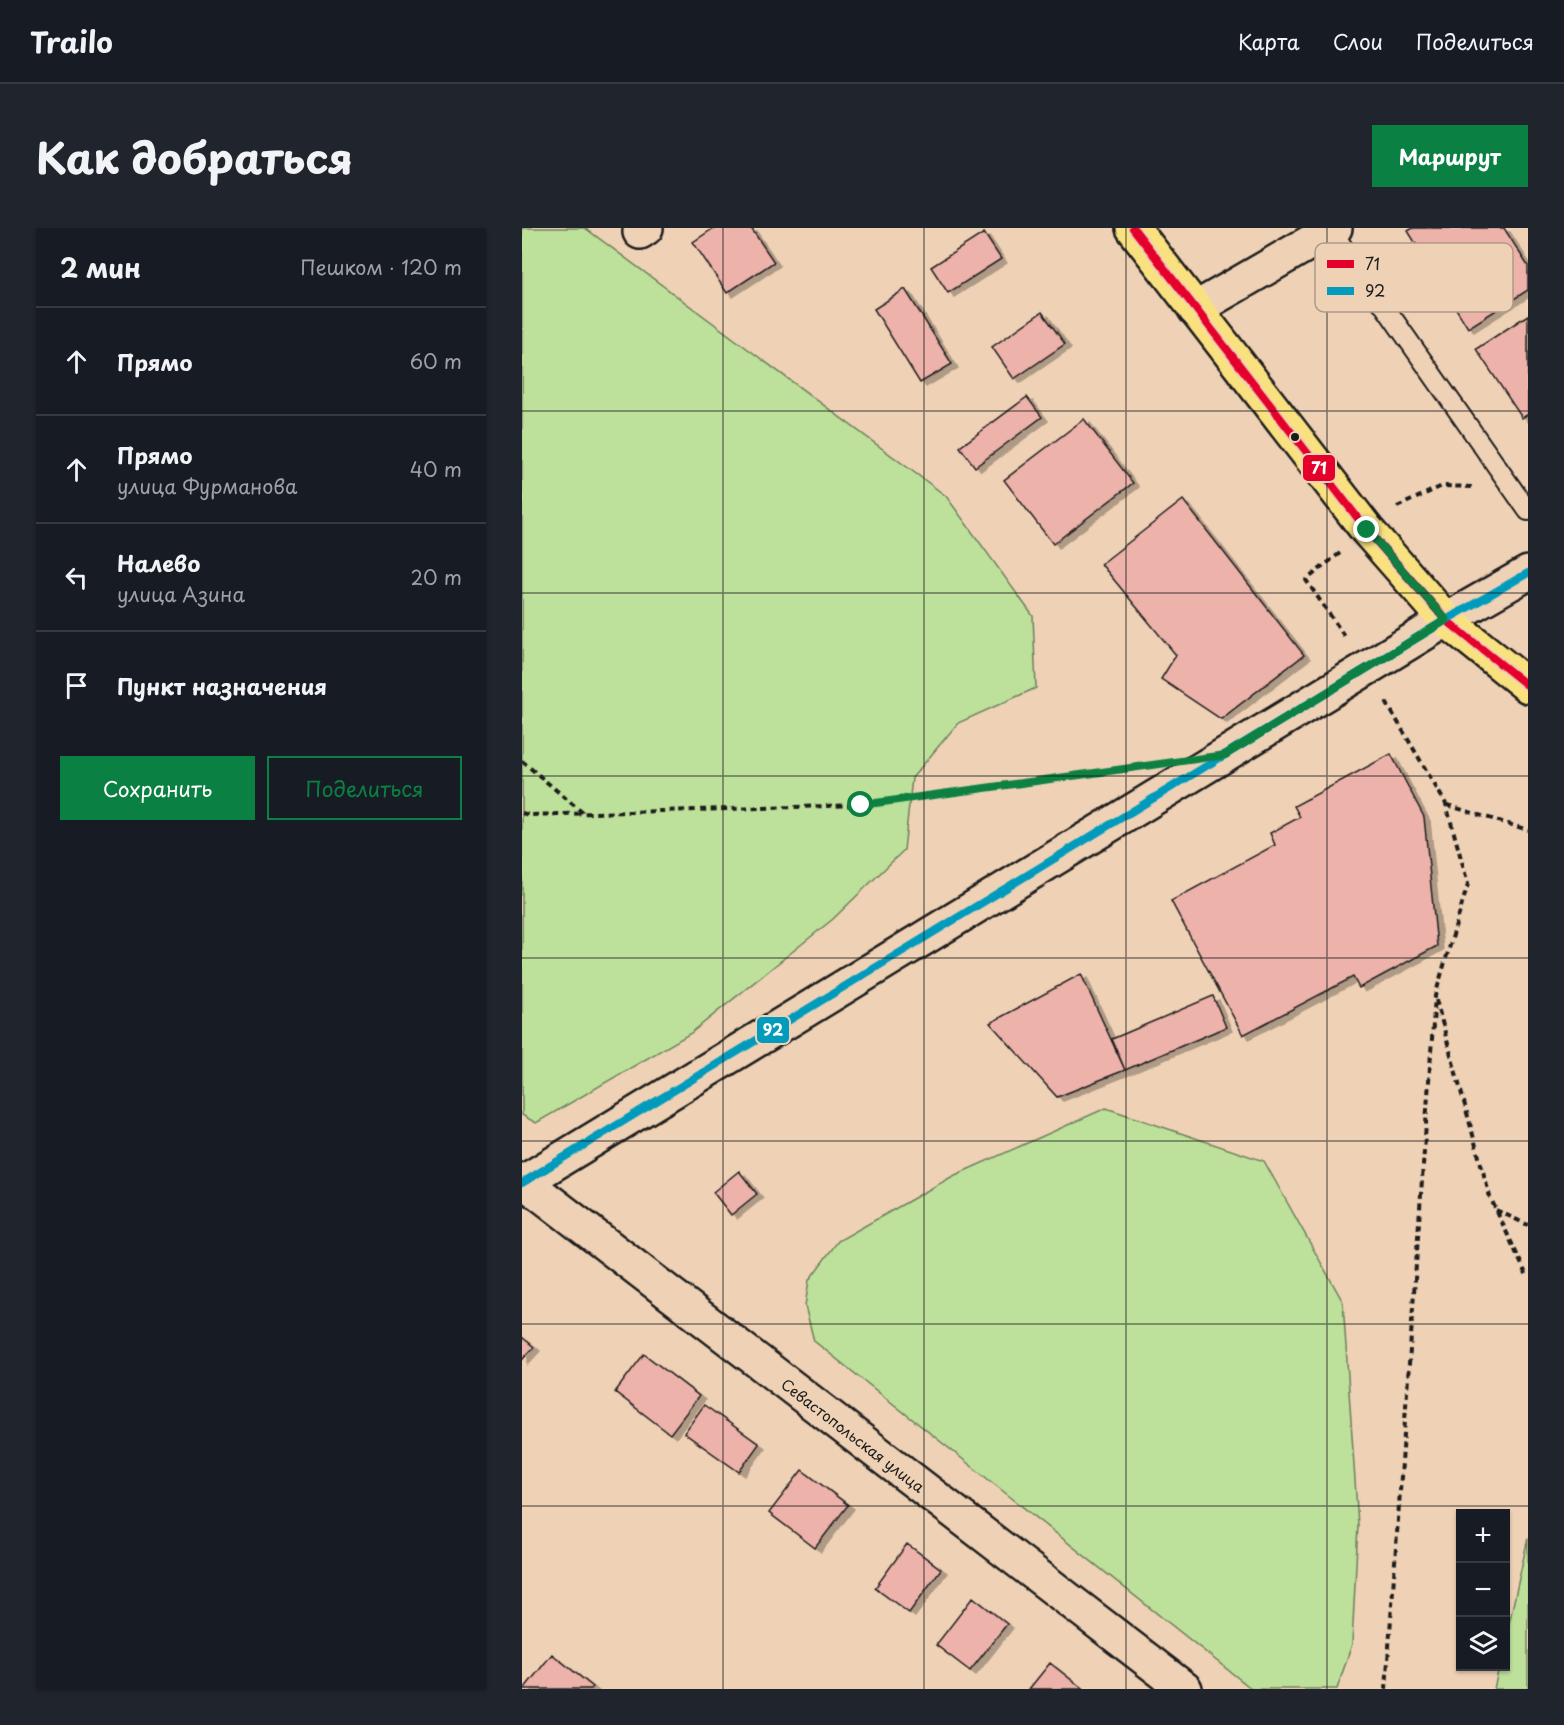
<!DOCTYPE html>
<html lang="ru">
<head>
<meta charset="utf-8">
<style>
	body { margin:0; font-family:"Playpen Sans",sans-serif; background:#20242c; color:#f1f3f6 }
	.controls { position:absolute; right:18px; bottom:18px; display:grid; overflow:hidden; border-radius:0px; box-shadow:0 2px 4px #0004 }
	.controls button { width:54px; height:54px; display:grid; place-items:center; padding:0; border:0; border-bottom:2px solid #363941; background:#171b24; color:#f1f3f6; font:30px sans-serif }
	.stop { position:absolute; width:18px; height:18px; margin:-14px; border:4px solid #0b8043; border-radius:50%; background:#fff }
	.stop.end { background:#0b8043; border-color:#fff; box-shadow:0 2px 6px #0008 }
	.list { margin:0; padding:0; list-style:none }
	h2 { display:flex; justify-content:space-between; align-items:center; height:78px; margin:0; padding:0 24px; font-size:26px }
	h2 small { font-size:20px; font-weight:400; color:#9ea1a6 }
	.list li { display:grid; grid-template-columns:39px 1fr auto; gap:18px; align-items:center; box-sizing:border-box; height:108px; padding:0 24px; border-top:2px solid #363941 }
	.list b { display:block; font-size:22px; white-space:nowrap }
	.list p { margin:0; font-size:20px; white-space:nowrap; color:#9ea1a6 }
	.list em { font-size:20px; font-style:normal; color:#9ea1a6 }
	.actions { display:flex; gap:12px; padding:18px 24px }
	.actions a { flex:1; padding:14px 0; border:2px solid #0b8043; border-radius:0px; text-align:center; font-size:21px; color:#0b8043 }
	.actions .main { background:#0b8043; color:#fff }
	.icon { flex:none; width:33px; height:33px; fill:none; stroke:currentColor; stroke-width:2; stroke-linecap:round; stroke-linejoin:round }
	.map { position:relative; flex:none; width:1006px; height:1461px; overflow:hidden; border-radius:0px }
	header { display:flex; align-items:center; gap:36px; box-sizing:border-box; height:84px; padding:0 30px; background:#171b24; border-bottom:2px solid #363941 }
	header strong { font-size:28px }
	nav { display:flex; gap:33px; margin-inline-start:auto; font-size:21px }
	.intro { display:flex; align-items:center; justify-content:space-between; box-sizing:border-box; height:144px; padding:0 36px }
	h1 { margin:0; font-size:42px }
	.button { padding:15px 27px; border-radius:0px; background:#0b8043; color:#fff; font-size:21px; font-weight:700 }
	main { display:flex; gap:36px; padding:0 36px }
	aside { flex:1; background:#171b24; border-radius:0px; box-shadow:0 2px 4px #0004 }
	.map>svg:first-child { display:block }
	.green { fill:#bde19a; stroke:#6c7e5b; stroke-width:1.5 }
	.building { fill:#edb2aa; stroke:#1c1c1c; stroke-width:1.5; filter:url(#shadow) }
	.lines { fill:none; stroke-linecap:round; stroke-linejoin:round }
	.service-casing { stroke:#1c1c1c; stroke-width:22 }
	.minor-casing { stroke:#1c1c1c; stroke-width:38 }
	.primary-casing { stroke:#1c1c1c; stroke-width:38 }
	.path { stroke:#1c1c1c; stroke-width:4; stroke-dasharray:6 4.5; stroke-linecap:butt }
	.service { stroke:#efd2b6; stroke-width:18 }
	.minor { stroke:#efd2b6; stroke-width:33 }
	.primary { stroke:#fae180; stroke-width:33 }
	.bus-1-casing { stroke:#efd2b6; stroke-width:12 }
	.bus-2-casing { stroke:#efd2b6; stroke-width:12 }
	.bus-1 { stroke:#e4002b; stroke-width:8 }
	.bus-2 { stroke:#039bbc; stroke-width:8 }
	.route { stroke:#0b8043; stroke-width:8 }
	.grid { fill:none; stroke:#1c1c1c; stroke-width:1.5; stroke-opacity:0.55 }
	.bus-dot { fill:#1c1c1c; stroke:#efd2b6; stroke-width:2 }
	.labels { text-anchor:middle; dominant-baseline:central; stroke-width:6; stroke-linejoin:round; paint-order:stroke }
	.street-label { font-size:15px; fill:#1c1c1c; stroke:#efd2b6 }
	.key { fill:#efd2b6; stroke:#b09b88; stroke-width:1.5 }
	.key-label { font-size:16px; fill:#1c1c1c }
	.line-badge { stroke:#efd2b6; stroke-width:2 }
	.badge-label { font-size:16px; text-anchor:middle; font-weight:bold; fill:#fff }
</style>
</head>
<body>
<header>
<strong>Trailo</strong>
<nav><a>Карта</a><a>Слои</a><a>Поделиться</a></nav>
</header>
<div class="intro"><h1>Как добраться</h1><a class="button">Маршрут</a></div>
<main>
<aside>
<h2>2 мин<small>Пешком · 120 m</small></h2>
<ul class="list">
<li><svg class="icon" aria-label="ahead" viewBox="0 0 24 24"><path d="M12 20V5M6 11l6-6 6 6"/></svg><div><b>Прямо</b></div><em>60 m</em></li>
<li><svg class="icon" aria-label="ahead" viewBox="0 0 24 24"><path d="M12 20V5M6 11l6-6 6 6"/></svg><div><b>Прямо</b><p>улица Фурманова</p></div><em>40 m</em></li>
<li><svg class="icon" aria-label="left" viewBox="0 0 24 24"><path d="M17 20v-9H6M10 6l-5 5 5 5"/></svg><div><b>Налево</b><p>улица Азина</p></div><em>20 m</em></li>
<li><svg class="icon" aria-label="arrive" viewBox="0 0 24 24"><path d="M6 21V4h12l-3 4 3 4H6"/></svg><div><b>Пункт назначения</b></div></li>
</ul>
<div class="actions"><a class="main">Сохранить</a><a>Поделиться</a></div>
</aside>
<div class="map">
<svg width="1006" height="1461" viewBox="0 0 1006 1461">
	<defs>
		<filter id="shadow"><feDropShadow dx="6" dy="4" stdDeviation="0" flood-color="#0004"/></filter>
	</defs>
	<rect width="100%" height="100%" fill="#efd2b6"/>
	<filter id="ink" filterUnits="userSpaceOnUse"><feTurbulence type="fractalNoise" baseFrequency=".0167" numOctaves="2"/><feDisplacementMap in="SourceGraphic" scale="12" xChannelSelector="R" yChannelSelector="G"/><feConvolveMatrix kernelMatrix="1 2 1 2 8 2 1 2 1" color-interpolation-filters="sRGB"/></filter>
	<g filter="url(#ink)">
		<path class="green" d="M0,0H63L424,268L511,388L514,460L436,495L390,550L382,622L311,691L169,805L14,895L0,887Z
			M584,880L742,933L821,1074L836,1297L830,1416L815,1461H730L292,1113L283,1078L287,1052L316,1013L431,948Z
			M1006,1310V1461H972L977,1439L984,1438V1409Z"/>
		<path class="building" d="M192,0H229L252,34L205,65L171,14Z
			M891,0H982L1006,38V62L946,100L886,3Z
			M462,5L479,31L426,65L409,39Z
			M383,61L430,136L398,155L352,81Z
			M520,84L543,116L492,151L470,119Z
			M1006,87V186L1000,190L954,121Z
			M505,169L520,189L453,239L438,219Z
			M562,191L611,255L531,316L482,252Z
			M661,272L782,427L699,491L639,451L654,427L579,336Z
			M869,526L902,589L915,718L837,760L831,749L721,807L649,673L753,617L748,605L778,589L772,578Z
			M559,746L603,842L535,869L468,795Z
			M691,768L704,799L603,842L590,811Z
			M217,943L235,966L209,987L191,964Z
			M0,1109L12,1119L0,1132Z
			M122,1126L177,1168L148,1206L93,1164Z
			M182,1177L237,1216L217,1244L162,1205Z
			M280,1242L326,1277L293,1320L247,1285Z
			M385,1316L419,1341L387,1385L353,1360Z
			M451,1369L485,1396L448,1443L414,1417Z
			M30,1426L71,1459L69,1461H2Z
			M528,1435L561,1461H507Z"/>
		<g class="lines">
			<g class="service-casing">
				<path id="service" d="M809,2L1006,283"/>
			</g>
			<g class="minor-casing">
				<g id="minor">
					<path d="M118,4L124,0"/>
					<path d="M673,81L813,0"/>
					<path id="s1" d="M0,952L663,1461"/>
					<path d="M0,955L924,392L1006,345"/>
				</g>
			</g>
			<g class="primary-casing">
				<path id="primary" d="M611,0L845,302L924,392L1006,458"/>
			</g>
			<path class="path" d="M875,279L920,258L953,259
				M818,325L784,352L823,409
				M864,474L924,576L946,656L913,768L864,1461
				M0,533L61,585
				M925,577L1006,602
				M0,585L7,587L339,577L605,541
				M914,772L968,969L1006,1050
				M974,982L1006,997"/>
			<use href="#service" class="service"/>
			<use href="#minor" class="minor"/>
			<use href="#primary" class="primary"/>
			<g class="bus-1-casing">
				<path id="bus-1" d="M611,0L845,302L924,392L1006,458"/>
			</g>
			<g class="bus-2-casing">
				<path id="bus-2" d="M0,955L924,392L1006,345"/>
			</g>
			<use href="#bus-1" class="bus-1"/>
			<use href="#bus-2" class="bus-2"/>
		</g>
	</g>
	<g class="lines" filter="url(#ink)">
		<path class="route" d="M339,577L703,527L924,392L845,302"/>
	</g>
	<path class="grid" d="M201,0V1461M402,0V1461M604,0V1461M805,0V1461M0,183H1006M0,365H1006M0,548H1006M0,730H1006M0,913H1006M0,1096H1006M0,1278H1006"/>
	<circle class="bus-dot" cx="773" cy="209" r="5"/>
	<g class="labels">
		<g class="street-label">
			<text stroke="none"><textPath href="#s1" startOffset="418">Севастопольская улица</textPath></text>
		</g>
	</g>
	<rect x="793" y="15" width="198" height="69" rx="9" class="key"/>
	<rect x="805" y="32" width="27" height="8" fill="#e4002b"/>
	<rect x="805" y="59" width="27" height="8" fill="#039bbc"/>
	<g class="key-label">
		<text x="843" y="42">71</text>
		<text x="843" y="69">92</text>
	</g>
	<g class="line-badge">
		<rect x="780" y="226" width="34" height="28" rx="6" fill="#e4002b"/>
		<rect x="234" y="788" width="34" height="28" rx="6" fill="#039bbc"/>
	</g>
	<g class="badge-label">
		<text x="797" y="246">71</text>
		<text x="251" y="808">92</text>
	</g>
</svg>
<div class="controls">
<button>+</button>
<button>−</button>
<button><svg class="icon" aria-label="layers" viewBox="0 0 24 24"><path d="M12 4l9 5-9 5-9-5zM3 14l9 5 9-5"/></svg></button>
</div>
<div class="stop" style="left:339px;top:577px"></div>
<div class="stop end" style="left:845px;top:302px"></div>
</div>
</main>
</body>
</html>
